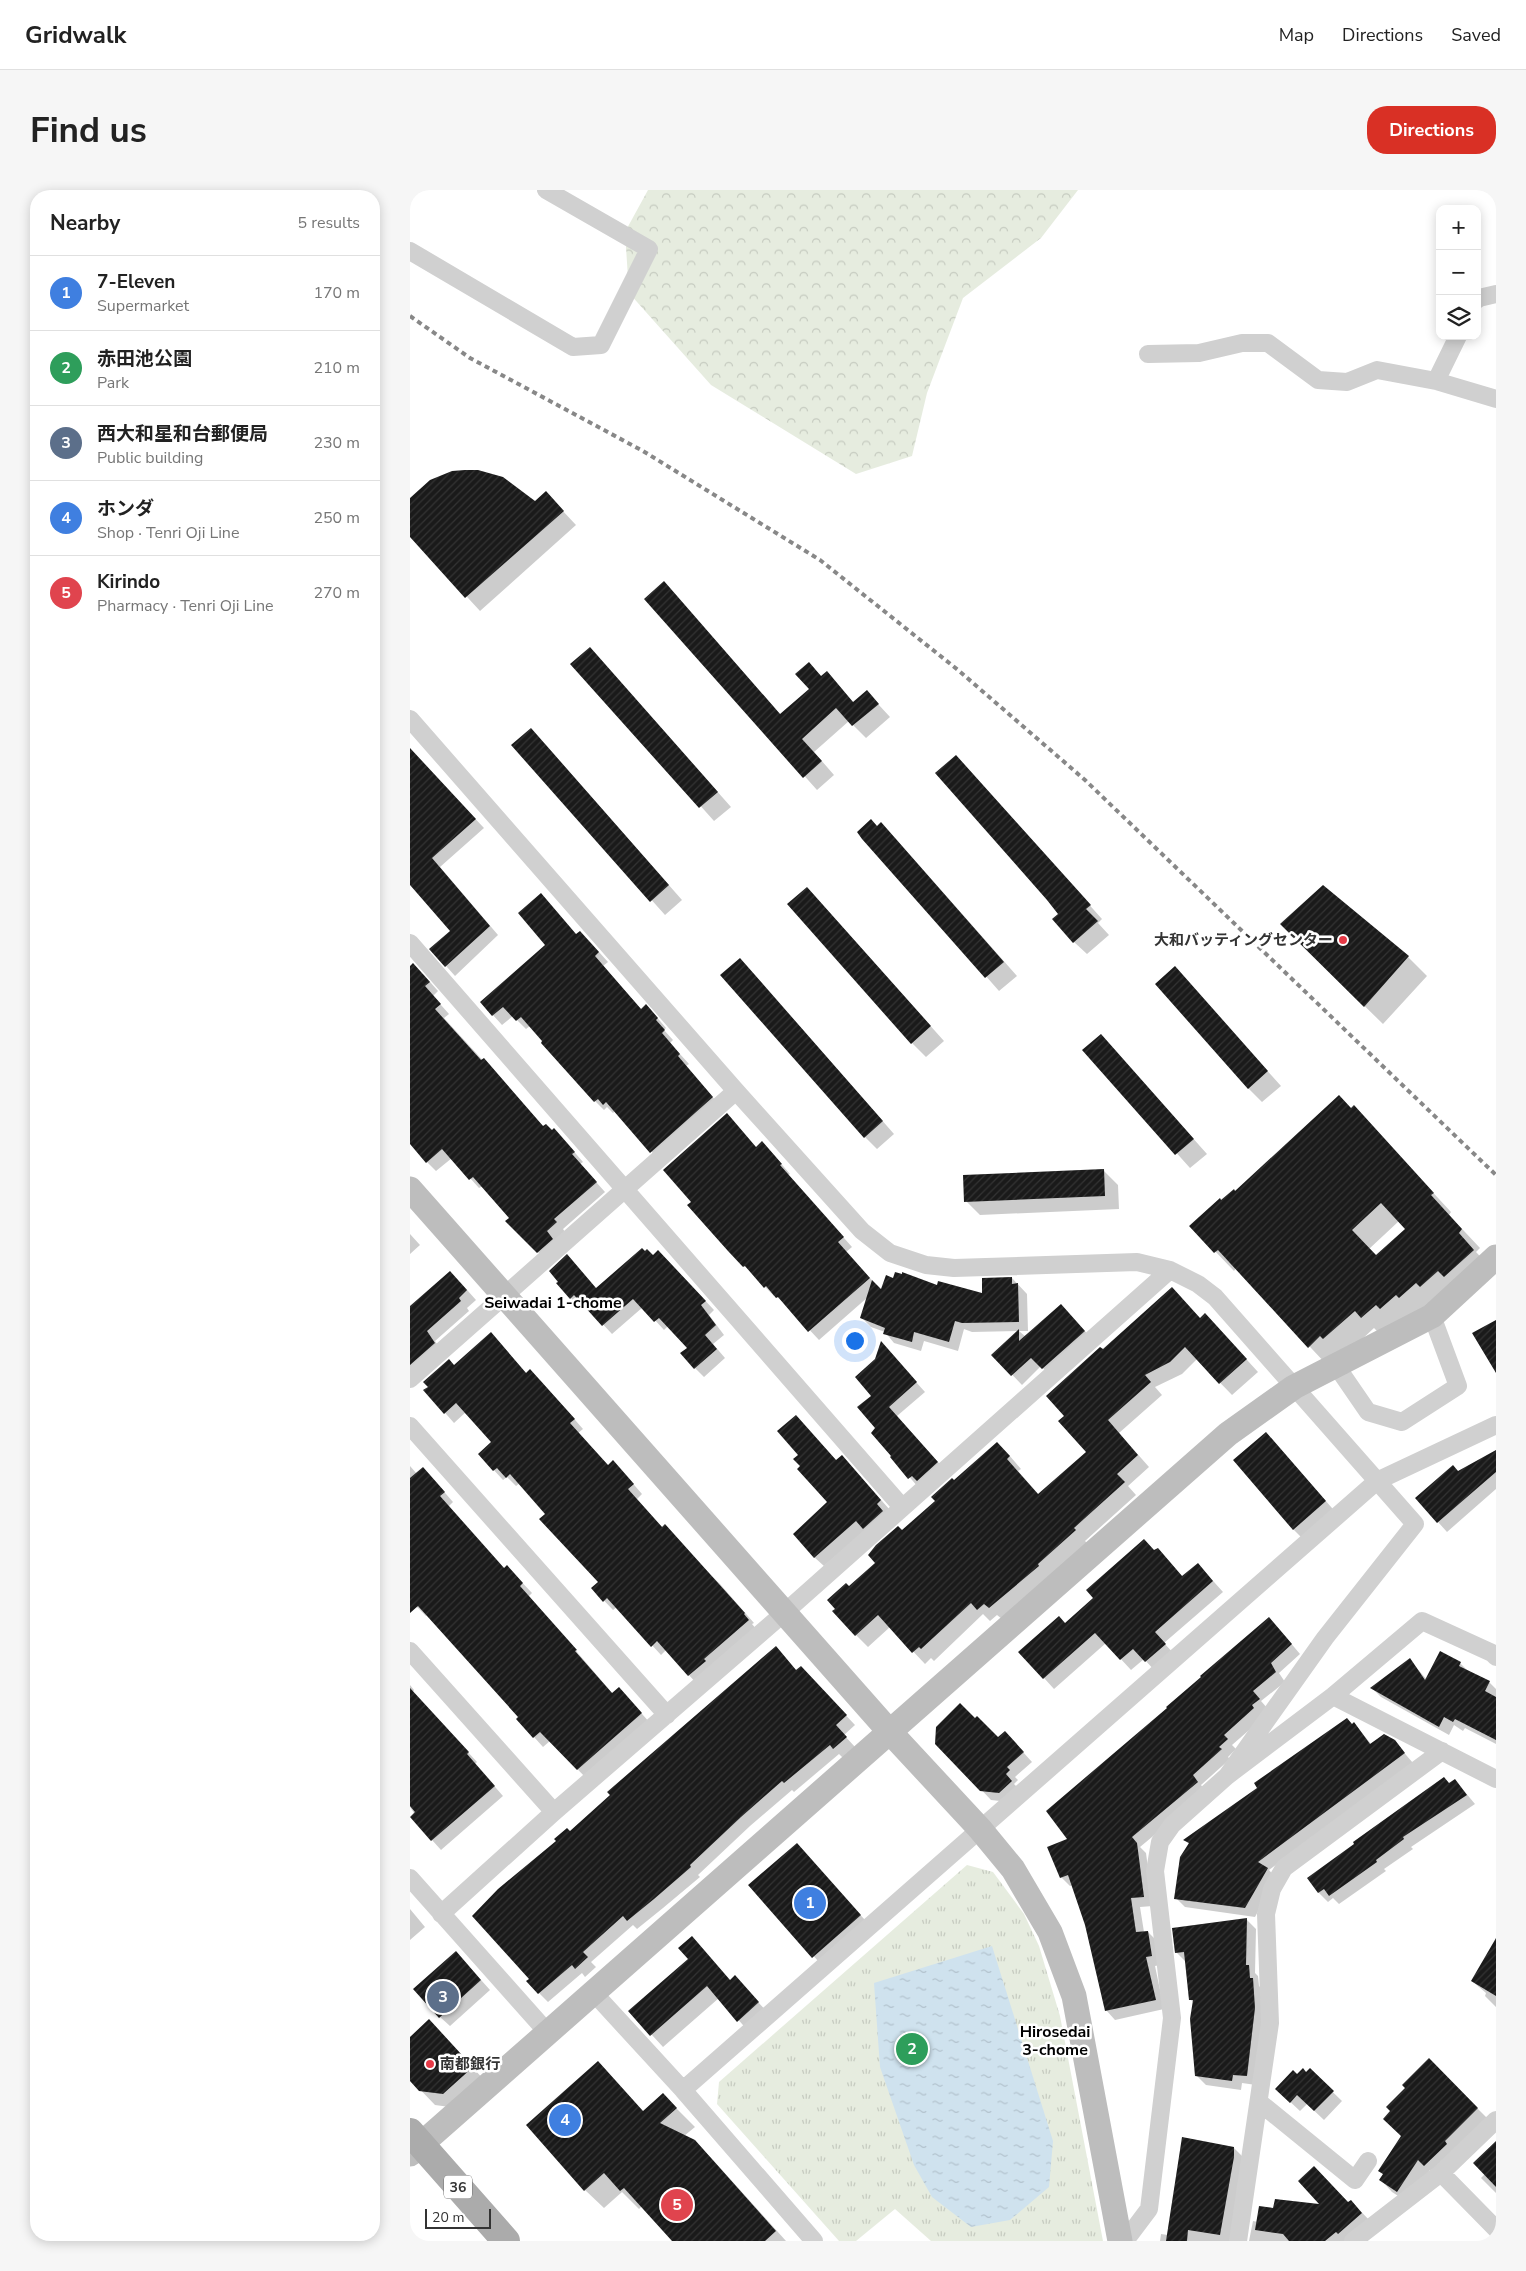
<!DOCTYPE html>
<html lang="en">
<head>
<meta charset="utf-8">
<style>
	body { margin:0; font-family:"Nunito Sans","Noto Sans JP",sans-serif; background:#f6f6f6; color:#222 }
	.controls { position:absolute; right:15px; top:15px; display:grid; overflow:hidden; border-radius:10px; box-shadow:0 2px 12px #0003 }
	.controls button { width:45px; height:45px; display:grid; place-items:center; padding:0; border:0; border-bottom:1px solid #e0e0e0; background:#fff; color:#222; font:25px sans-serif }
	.scale { position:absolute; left:15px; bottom:12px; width:66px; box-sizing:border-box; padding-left:5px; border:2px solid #333; border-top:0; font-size:14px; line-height:18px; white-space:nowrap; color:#333; -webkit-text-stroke:4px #fff; paint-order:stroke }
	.you { position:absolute; left:444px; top:1150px; width:18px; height:18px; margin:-12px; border:4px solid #fff; border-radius:50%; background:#1a73e8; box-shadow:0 0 0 8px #1a73e833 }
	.badge { display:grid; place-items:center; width:32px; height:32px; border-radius:50%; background:#d93025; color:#fff; font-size:16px; font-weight:700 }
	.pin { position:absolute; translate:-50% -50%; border:2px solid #fff; box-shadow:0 1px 5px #0006 }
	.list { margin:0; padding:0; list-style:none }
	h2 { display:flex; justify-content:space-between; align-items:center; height:65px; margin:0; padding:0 20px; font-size:21px }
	h2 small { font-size:16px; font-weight:400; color:#767676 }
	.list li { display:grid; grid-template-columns:32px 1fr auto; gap:15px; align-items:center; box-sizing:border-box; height:75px; padding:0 20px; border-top:1px solid #e0e0e0 }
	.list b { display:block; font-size:19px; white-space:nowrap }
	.list p { margin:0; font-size:16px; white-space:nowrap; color:#767676 }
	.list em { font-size:16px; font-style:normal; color:#767676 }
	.icon { flex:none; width:28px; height:28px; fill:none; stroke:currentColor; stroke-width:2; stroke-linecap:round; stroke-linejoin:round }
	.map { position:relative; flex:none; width:1086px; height:2051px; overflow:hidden; border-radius:20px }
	header { display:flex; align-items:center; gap:30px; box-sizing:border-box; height:70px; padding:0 25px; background:#fff; border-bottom:1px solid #e0e0e0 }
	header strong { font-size:24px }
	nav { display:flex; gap:28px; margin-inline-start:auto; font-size:18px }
	.intro { display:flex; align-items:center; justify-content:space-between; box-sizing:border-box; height:120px; padding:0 30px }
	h1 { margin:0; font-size:35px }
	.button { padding:12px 22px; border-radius:20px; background:#d93025; color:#fff; font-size:18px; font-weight:700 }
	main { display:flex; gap:30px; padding:0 30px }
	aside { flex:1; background:#fff; border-radius:20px; box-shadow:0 2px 12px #0003 }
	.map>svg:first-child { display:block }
	.forest { fill:url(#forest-crowns) }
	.park { fill:url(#park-tufts) }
	.water { fill:url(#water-ripples) }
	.shadow { fill:#0003; fill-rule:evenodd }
	.building { fill:url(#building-hatch); fill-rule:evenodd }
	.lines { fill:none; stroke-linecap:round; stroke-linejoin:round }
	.street { stroke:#d0d0d0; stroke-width:18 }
	.secondary { stroke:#bdbdbd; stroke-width:25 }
	.primary { stroke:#ababab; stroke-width:28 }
	.rail { stroke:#888; stroke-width:4; stroke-dasharray:5 4; stroke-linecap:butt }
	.poi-dot { fill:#e63946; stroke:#fff; stroke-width:2 }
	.labels { text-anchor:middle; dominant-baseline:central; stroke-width:5; stroke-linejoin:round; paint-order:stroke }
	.shield { fill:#fff; stroke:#707070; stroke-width:1 }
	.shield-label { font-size:14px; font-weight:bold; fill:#333 }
	.poi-label { font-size:15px; font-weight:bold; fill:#333; stroke:#fff; text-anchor:end }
	.neighbourhood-label { font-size:16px; font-weight:bold; fill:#000; stroke:#fff }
</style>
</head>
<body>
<header>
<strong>Gridwalk</strong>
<nav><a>Map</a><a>Directions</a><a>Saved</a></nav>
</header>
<div class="intro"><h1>Find us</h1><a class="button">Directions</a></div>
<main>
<aside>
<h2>Nearby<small>5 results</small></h2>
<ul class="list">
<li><span class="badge" style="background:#3f7fe0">1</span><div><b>7-Eleven</b><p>Supermarket</p></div><em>170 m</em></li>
<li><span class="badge" style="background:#2e9e5b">2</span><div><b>赤田池公園</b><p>Park</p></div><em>210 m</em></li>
<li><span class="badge" style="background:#5c6f8a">3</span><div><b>西大和星和台郵便局</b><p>Public building</p></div><em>230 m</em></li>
<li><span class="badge" style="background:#3f7fe0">4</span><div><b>ホンダ</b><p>Shop · Tenri Oji Line</p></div><em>250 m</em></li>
<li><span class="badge" style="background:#e0444e">5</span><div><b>Kirindo</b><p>Pharmacy · Tenri Oji Line</p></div><em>270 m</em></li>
</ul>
</aside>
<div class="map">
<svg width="1086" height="2051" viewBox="0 0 1086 2051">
	<defs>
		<pattern id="forest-crowns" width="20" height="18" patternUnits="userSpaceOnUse" patternTransform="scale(1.25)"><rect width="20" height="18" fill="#e6ecdf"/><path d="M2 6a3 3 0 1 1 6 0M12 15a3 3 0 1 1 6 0" fill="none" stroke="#c6cbc0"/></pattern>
		<pattern id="park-tufts" width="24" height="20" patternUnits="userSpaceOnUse" patternTransform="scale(1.25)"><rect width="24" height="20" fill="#e6ecdf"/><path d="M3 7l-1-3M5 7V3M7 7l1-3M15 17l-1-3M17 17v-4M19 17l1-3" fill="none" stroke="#c6cbc0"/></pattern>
		<pattern id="water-ripples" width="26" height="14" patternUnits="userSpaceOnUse" patternTransform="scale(1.25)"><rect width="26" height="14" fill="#cfe2ee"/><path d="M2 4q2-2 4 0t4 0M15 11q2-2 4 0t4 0" fill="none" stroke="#b2c2cd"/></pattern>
		<pattern id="building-hatch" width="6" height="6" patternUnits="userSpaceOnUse" patternTransform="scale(1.25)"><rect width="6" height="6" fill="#1a1a1a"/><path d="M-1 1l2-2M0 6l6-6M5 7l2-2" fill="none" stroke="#333"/></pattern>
	</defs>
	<rect width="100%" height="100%" fill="#fff"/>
	<path class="forest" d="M238,0H668L631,48L553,108L517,203L502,266L446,284L301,195L219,103L215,42Z"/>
	<path class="park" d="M557,1675L583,1682L614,1724L629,1756L650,1826L693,2051H521L485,2019L446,2051H429L307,1914L309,1892Z"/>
	<path class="water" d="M582,1756L643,1951L639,1997L600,2030L561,2037L522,2007L504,1975L470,1877L464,1793Z"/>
	<path class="shadow" d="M136,303L166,335L70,421L0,345V309L125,313Z
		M254,393L371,525L401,499L399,474L412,487L429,496L444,513L457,502L480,527L456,548L439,531L404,562L424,585L407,600L236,409Z
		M180,458L321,617L304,631L238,557Z
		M135,554L272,710L255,725L103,555Z
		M0,560L74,638L30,677L88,745L45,786L21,759L42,741L0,692Z
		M558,579L692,729L688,733L699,745L677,764L664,752L650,724Z
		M467,637L485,648L607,786L589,801L449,642Z
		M913,696L998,767L1017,786L973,834L890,753Z
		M397,698L534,851L516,867L502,853Z
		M167,745L180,752L198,772L193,776L232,820L245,825L256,838L254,840L263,850L260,853L279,874L276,876L311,917L250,971L205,921L203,923L197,917L194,920L185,911L120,836L116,839L103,826L92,835L72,813Z
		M0,778L13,784L28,801L23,806L39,824L34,828L134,937L153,949L173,972L170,974L195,1002L153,1039L155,1042L137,1071L97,1032L101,1028L73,996L69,998L42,968L26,981L17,972L0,926Z
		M765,778L871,896L852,912L838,898Z
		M342,782L484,944L467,959L455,947Z
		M691,845L797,964L780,978L674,860Z
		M944,917L1041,1022L1039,1025L1070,1058L1066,1062L1082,1079L971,1145L964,1138L933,1167L917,1175L826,1078L824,1081L781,1036L812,1012ZM989,1031L996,1039L966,1066L959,1059Z
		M346,958L361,962L380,984L378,985L442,1057L436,1062L472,1101L528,1097L573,1105L602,1088L617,1104L618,1141H609L616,1147L660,1125L684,1151L642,1188L631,1176L612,1195L583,1165L608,1141L562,1142L554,1139L548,1161L514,1151L511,1161L484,1153L475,1142L461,1137L452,1128L458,1107L409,1150L377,1116L365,1105L364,1106L319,1060Z
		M694,981L708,995L709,1019L570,1025L556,1011Z
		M0,1044L10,1055L0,1064Z
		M243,1066L257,1070L304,1120L299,1125L314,1145L303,1154L315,1168L294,1187L285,1178L278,1158L258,1136L254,1140L233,1117L202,1144L173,1113L170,1117L147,1094L186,1099Z
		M50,1092L66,1110L57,1118L59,1121L25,1151L33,1163L0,1183V1118Z
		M790,1129L807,1137L848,1182L822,1205L787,1169L772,1184L745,1197L752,1205L709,1243L739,1277L718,1296L726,1305L675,1351L677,1353L592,1429L587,1425L580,1431L573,1424L524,1471L521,1468L515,1474L480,1437L458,1457L446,1445L439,1397L467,1373L492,1342L527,1311L544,1291L599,1265L611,1279L608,1281L629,1305L678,1262L656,1226L693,1161Z
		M90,1153L117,1184L130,1190L173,1239L168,1243L198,1276L212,1281L232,1304L227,1309L253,1338L310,1394L344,1433L342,1434L347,1440L288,1495L256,1460L251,1465L207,1417L203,1420L183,1399L190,1392L137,1324L110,1293L106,1296L97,1287L93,1290L69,1264L83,1253L56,1222L44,1233L15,1200L44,1176Z
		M479,1162L515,1202L487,1226L536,1281L508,1297L462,1243L467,1239L463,1206Z
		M386,1227L427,1271L432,1266L480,1320L414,1376L404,1367L418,1313L392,1277Z
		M856,1243L929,1326L897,1353L883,1339Z
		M1086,1262V1299L1037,1342L1028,1332L1049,1282Z
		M0,1276L7,1284L22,1288L43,1312L39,1316L95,1379L106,1386L122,1403L119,1406L203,1504L218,1508L240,1533L177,1589L140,1551L133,1557L124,1547L108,1529L110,1527L18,1424L16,1426L0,1410Z
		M745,1362L758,1370L773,1387L788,1374L813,1402L754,1453L766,1466L746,1482L734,1469L721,1480L696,1453L644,1499L634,1488L655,1434Z
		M868,1438L890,1464L869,1483L875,1492L851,1511L858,1519L853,1528L822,1555L826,1559L818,1567L820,1569L791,1595L796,1602L730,1657L736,1663L743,1716L730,1717L734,1742H738L747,1751L750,1775L745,1776L754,1819L705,1830L696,1820L676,1734L663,1695L660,1696L651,1687L659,1650Z
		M366,1457L387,1481L400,1487L445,1535L434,1545L445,1557L433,1568L429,1564L384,1602L382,1600L340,1636L288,1685L290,1687L253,1718L227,1739L223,1735L181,1772L186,1777L175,1787L172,1783L138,1812L129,1803L120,1789L160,1642Z
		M1000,1470L1017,1490L1050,1473L1060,1483L1079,1492L1086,1499V1554L1055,1538L1053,1541L1044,1535L1039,1545L971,1507L962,1498Z
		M0,1495L4,1500L3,1502L67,1572L65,1574L93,1606L31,1660L22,1650L0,1617Z
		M565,1530L588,1549L604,1552L622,1572L605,1587L608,1590L604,1594L611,1601L599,1612L581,1610L527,1553Z
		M944,1533L961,1554L984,1551L1003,1573L859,1680L866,1688L845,1727L775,1717L766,1708L779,1654L775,1650Z
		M1045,1590L1065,1614L1001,1657L1003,1659L974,1679L976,1681L929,1714L923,1708L918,1712L909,1703L899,1689Z
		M387,1655L464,1740L417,1781L340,1695Z
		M0,1719L15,1737L0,1750Z
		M837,1730L846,1739L845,1783L848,1786L849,1796L852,1799L854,1828L846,1895L832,1893L831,1900L796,1895L786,1885L784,1813L780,1809L776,1772L766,1762Z
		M280,1769L321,1791L325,1787L360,1825L340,1843L309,1808L253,1857L220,1821Z
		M55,1772L80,1800L40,1836L30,1827Z
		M1086,1775V1817L1075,1806L1076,1803L1062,1791Z
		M33,1845L76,1892L47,1918L25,1915L0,1889V1849Z
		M1019,1870L1079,1930L1026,1987L1020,1980L999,2013L982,2002L971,1990L974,1985L970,1981L992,1946L982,1921L997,1898Z
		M900,1880L932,1911L914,1930L897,1914L890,1921L876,1908L887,1886L896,1884Z
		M253,1905L285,1937L274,1946L284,1951L303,1970L376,2051H264L232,2016L229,2019L212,2002L194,2018L175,2000L234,1922Z
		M1086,1953V2003L1071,1988L1075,1984Z
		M824,1958L833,1967L828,2051H750L751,2044L758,2045Z
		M941,2011L961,2032L937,2051H839L843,2031L848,2032L864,2019L938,2014Z"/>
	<path class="building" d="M55,280H68L93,287L125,311L136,301L154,321L55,408L0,347V308L20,290L42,281Z
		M254,391L370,524L399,499L385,484L399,472L411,486L417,481L443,512L457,500L469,514L442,536L426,518L392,549L412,571L393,588L234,409Z
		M180,457L308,602L289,618L160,474Z
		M121,538L259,695L240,712L101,555Z
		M0,558L66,629L22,668L80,736L35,777L19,759L40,741L0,695Z
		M546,565L681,715L676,719L688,731L663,753L642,729L648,724L637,710L525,583Z
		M461,629L467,636L471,632L594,772L575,788L452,649L447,642Z
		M913,695L999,766L954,817L870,734Z
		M397,697L521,836L501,854L377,714Z
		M131,703L166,744L170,741L189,762L185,766L231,819L236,814L248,828L246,830L255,840L252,843L270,864L268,866L303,907L240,963L196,912L193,915L188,909L184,912L131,853L132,851L111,827L106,831L93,817L82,826L70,812L135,755L108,723Z
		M330,768L473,931L454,948L310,785Z
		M3,773L20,792L15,796L31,814L25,819L71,870L74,868L133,936L136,934L142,940L144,938L165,962L162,964L187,992L144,1029L147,1032L137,1041L143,1049L127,1063L95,1031L99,1028L63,987L59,990L32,959L16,973L0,954V776Z
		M765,776L858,881L838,899L745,794Z
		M691,844L784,949L765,965L672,860Z
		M929,905L941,918L944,915L1024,1003L1021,1005L1052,1039L1049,1043L1064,1060L1034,1087L1028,1081L1010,1097L1006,1093L989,1108L986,1105L970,1119L966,1115L951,1128L945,1121L913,1149L910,1146L898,1158L808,1060L804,1063L779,1036L810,1008L811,1010L824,999L825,1001ZM971,1013L995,1039L966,1065L942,1040Z
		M317,923L346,957L352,951L372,974L370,975L434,1047L428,1052L460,1088L398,1142L368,1107L366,1108L356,1096L354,1098L335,1076L333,1077L318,1061L277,1015L281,1012L253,980Z
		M694,979L695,1006L554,1012L553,985Z
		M232,1058L235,1061L237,1059L243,1065L248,1060L296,1111L291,1115L306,1135L295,1145L307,1159L284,1179L270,1163L277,1158L249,1128L244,1132L223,1109L192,1136L164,1105L160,1109L146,1093L148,1092L139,1081L157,1064L186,1098Z
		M40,1081L57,1100L49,1108L51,1111L17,1141L25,1153L0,1175V1116Z
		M485,1082L492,1084V1082L527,1095L528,1091L572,1103V1088L602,1087V1094L608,1093L609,1132L552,1133L545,1131L539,1152L504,1142L502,1152L473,1144L475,1138L450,1128L462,1090L471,1099L476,1085L483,1088Z
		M762,1097L790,1128L795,1123L837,1169L809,1194L775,1157L760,1172L735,1185L741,1192L698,1230L728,1265L707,1284L715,1292L664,1338L666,1340L628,1374L629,1376L579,1418L574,1414L567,1420L561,1413L511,1459L509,1457L502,1463L468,1425L445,1446L422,1421L425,1419L417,1410L436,1393L439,1396L465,1373L458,1365L466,1355L488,1336L492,1340L525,1311L521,1307L542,1288L544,1290L587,1252L600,1266L597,1269L628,1304L676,1262L648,1231L654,1226L636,1206L690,1157L693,1159Z
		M651,1114L675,1141L632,1179L621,1168L601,1186L581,1165L609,1139V1151Z
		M1086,1130V1183L1062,1143Z
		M81,1142L116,1183L120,1179L165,1229L160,1233L198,1275L203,1270L224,1294L218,1299L252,1337L255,1334L335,1423L334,1424L339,1430L294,1469L296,1471L278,1486L247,1451L241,1457L197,1408L193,1412L181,1398L188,1392L129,1329L135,1324L100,1284L96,1288L87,1278L83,1281L68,1264L81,1252L46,1213L34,1224L13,1200L18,1197L13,1192L39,1169L44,1175Z
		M471,1151L507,1192L479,1217L528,1272L507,1291L502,1286L498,1289L480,1267L481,1266L461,1243L465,1238L447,1217L461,1206L445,1187L465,1169Z
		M386,1225L426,1270L432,1265L471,1310L467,1314L473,1321L453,1339L446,1331L404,1368L383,1344L417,1312L387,1279L390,1276L383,1269L388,1265L367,1241Z
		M856,1242L916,1311L883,1340L823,1270Z
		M1086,1260V1282L1027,1333L1005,1308L1043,1275L1048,1281Z
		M13,1277L35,1302L30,1306L94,1378L97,1375L113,1393L110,1396L167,1460L165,1461L202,1503L209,1497L232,1523L167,1580L130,1542L123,1548L106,1529L108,1527L8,1416L0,1423V1288Z
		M734,1349L744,1360L748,1358L772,1386L788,1373L803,1391L745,1442L756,1454L735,1472L723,1459L710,1470L685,1443L633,1489L608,1462L649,1426L655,1433L683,1408L676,1400Z
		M859,1427L882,1454L861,1473L866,1482L843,1501L850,1509L842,1515L844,1518L814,1545L818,1549L809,1557L812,1559L783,1585L788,1592L722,1647L727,1653L734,1707L721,1708L726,1742L738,1741L742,1766L736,1767L746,1810L695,1821L675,1735L658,1685L650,1688L637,1657L657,1649L636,1621L757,1518L756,1517L791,1487L790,1486Z
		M366,1456L386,1480L391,1476L437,1525L426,1535L437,1547L423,1559L420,1555L374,1593L372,1591L331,1627L280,1675L281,1677L244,1709L217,1731L213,1726L173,1762L178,1767L165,1779L162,1775L128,1804L116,1791L119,1789L62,1726L88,1699L146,1651L144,1649L157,1638L160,1641L200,1605L197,1602Z
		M1030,1461L1051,1472L1049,1476L1080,1491L1075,1501L1086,1507V1550L1045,1529L1043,1532L1034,1527L1029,1537L960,1498L1000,1468L1015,1490Z
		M0,1498L59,1562L57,1564L85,1596L21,1651L0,1627L5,1622L0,1616Z
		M550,1513L565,1528L567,1526L588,1547L595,1541L614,1562L597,1577L600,1580L596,1584L602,1591L589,1603L570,1601L525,1554L526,1537Z
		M937,1528L942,1534L944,1532L960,1554L974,1544L985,1550L995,1563L848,1672L858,1678L835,1718L764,1709L770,1667L779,1653L773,1650L847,1598L844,1593Z
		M1034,1587L1039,1593L1045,1589L1057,1605L993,1647L994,1649L966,1670L967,1672L919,1706L914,1699L908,1703L897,1688L944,1654L943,1652Z
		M387,1653L451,1725L402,1768L338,1695Z
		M837,1728L836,1775H839L840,1788H843L845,1818L837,1886L823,1885L822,1891L785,1886L780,1829L783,1810H779L774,1762L765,1763L762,1738Z
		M282,1746L320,1790L325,1785L349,1812L327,1832L297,1796L240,1846L218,1821L278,1769L268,1758Z
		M1086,1748V1806L1061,1791Z
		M46,1761L71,1790L29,1828L3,1799Z
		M19,1829L63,1877L33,1904L9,1901L0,1891V1847Z
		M1019,1868L1068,1918L1035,1951L1037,1954L1014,1976L1008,1970L987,2002L969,1990L973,1984L968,1981L991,1946L973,1929L980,1921L976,1917L995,1898L992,1895Z
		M188,1871L233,1921L253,1903L267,1918L250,1933L285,1950L366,2041L355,2051H262L214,1998L210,2001L194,1983L174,2001L116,1935Z
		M893,1878L896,1882L900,1878L924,1901L904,1921L887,1905L880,1913L865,1899L883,1880L887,1884Z
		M772,1947L824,1957V1967L810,2045L778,2040L777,2051H756Z
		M1086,1951V1997L1063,1973Z
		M904,1976L938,2012L941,2010L952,2023L928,2044L926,2042L915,2051H879L873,2044L845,2040L849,2016L863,2018L865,2009L909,2014L888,1991Z"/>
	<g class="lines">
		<path class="street" d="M0,61L163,157L191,155L239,59L136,0
			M1067,110L1069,108L1086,104
			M738,164L789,163L832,153H858L908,190L937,192L967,180L1026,191L1086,209
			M1026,191L1048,146
			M0,529L326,901L452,1041L480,1063L516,1075L544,1078L727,1072L760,1080L788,1094L805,1107L1005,1334L915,1448L817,1586
			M0,753L492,1317
			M925,1174L958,1222L992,1232L1048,1196L1022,1126
			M0,1189L326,901
			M0,1236L257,1525
			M0,1461L144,1622
			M923,1506L1086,1589
			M0,1688L137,1842
			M31,1724L144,1622L374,1423L760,1080
			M183,1802L273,1900L404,2051
			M273,1900L967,1291L1086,1235
			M849,1912L945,1990L958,1971
			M1031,1983L1086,2039
			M715,2051L739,2019L762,1828L745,1681L750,1652L762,1635L817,1586L923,1506L1012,1431L1082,1463L1086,1467
			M828,2051L860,1833L856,1724L862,1699L874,1678L1032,1561
			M943,2051L1031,1983L1086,1930"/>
		<path class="secondary" d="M0,999L479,1541L570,1639L603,1679L640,1742L664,1806L710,2051
			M0,1964L818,1244L884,1197L1022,1126L1086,1067"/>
		<path class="primary" d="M0,1942L96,2051"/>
		<path class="rail" d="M0,126L60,168L233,261L410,370L548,480L675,590L1086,985"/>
	</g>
	<g class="poi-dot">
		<circle cx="933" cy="750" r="5"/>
		<circle cx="20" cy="1874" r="5"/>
	</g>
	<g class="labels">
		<rect class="shield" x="34" y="1985.5" width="28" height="23" rx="4"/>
		<g class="shield-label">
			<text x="48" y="1997">36</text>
		</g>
		<g class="poi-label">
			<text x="923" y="750">大和バッティングセンター</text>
			<text x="30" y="1874" text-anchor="start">南都銀行</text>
		</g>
		<g class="neighbourhood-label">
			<text x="143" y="1113">Seiwadai 1-chome</text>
			<text x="645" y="1842">Hirosedai<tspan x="645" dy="18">3-chome</tspan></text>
		</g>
	</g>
</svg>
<div class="controls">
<button>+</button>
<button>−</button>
<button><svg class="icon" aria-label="layers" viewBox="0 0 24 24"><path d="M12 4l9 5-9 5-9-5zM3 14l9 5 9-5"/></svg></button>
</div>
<div class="scale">20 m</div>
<div class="you"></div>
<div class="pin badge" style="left:400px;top:1713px;background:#3f7fe0">1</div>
<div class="pin badge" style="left:502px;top:1859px;background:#2e9e5b">2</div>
<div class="pin badge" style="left:33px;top:1807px;background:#5c6f8a">3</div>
<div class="pin badge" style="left:155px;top:1930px;background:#3f7fe0">4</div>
<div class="pin badge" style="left:267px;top:2015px;background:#e0444e">5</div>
</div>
</main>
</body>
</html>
